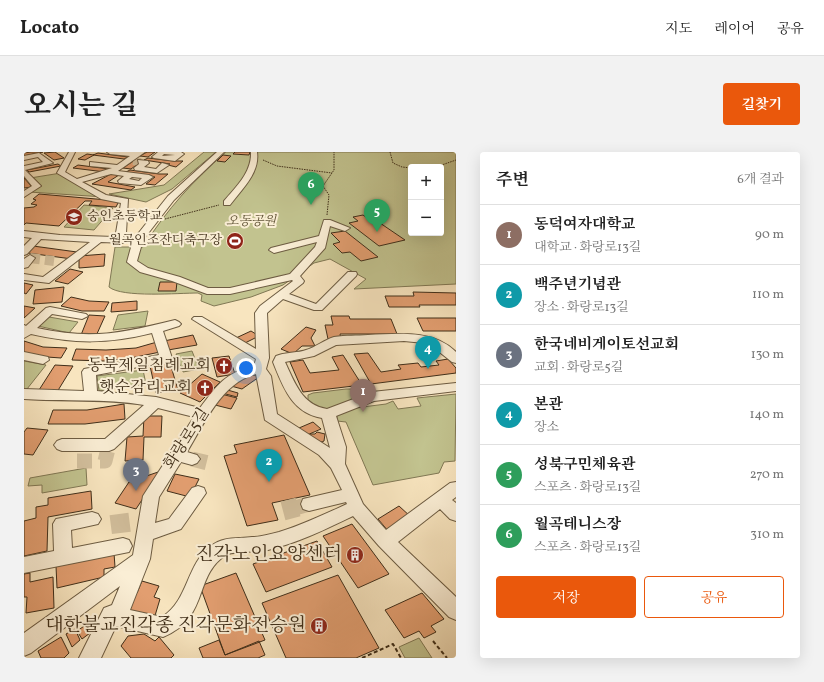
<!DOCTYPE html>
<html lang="ko">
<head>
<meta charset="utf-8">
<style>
	body { margin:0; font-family:Vollkorn,"Noto Serif KR",serif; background:#f2f2f2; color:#222 }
	.controls { position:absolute; right:12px; top:12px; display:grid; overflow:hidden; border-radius:4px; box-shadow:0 4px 16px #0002 }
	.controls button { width:36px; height:36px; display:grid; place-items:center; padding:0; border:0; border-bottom:1px solid #e0e0e0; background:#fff; color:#222; font:20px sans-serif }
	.you { position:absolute; left:222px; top:216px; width:14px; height:14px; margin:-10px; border:3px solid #fff; border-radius:50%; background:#1a73e8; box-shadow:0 0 0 6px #1a73e833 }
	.badge { display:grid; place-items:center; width:26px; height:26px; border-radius:50%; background:#ea580c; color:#fff; font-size:13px; font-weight:700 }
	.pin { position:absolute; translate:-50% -33px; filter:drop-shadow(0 1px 2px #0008) }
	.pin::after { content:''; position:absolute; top:21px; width:14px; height:12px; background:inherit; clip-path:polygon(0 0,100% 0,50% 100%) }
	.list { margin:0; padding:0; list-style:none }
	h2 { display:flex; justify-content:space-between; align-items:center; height:52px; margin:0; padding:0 16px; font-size:17px }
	h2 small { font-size:13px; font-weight:400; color:#767676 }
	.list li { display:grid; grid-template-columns:26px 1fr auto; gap:12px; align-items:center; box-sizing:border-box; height:60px; padding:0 16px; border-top:1px solid #e0e0e0 }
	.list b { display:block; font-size:15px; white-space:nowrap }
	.list p { margin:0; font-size:13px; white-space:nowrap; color:#767676 }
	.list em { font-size:13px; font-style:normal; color:#767676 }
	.actions { display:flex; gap:8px; padding:12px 16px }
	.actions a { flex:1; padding:9px 0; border:1px solid #ea580c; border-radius:4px; text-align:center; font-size:14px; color:#ea580c }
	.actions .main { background:#ea580c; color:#fff }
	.map { position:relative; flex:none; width:432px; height:506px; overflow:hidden; border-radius:4px }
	header { display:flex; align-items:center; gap:24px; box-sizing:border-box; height:56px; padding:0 20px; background:#fff; border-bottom:1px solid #e0e0e0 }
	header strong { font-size:19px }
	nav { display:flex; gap:22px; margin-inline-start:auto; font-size:14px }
	.intro { display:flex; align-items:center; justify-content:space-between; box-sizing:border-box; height:96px; padding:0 24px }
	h1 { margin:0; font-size:28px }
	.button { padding:10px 18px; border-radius:4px; background:#ea580c; color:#fff; font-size:14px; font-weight:700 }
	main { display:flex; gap:24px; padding:0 24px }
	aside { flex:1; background:#fff; border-radius:4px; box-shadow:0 4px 16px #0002 }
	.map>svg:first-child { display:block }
	.green { fill:#c2c38f; stroke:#807854; fill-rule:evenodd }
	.building { fill:#e29e70; stroke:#3f2e19 }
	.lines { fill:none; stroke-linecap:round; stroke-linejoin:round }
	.minor-tunnel-far3 { stroke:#d3c09e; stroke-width:8; stroke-dasharray:8 4; stroke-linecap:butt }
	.minor-tunnel-far2 { stroke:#d3c09e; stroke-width:10; stroke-dasharray:10 5; stroke-linecap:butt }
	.minor-tunnel-far1 { stroke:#d3c09e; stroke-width:15; stroke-dasharray:15 8; stroke-linecap:butt }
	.minor-tunnel { stroke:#d3c09e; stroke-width:19; stroke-dasharray:19 10; stroke-linecap:butt }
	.minor-casing { stroke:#6d5c42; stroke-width:2 }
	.path-far1 { stroke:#3f2e19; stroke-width:1; stroke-dasharray:1.5 1; stroke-linecap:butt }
	.path { stroke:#3f2e19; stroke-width:2; stroke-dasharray:4 2.5; stroke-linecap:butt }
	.minor { fill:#faeed5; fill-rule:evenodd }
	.labels { text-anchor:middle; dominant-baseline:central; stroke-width:4; stroke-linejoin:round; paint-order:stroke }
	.far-poi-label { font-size:13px; fill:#3f2e19; stroke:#faeed5; text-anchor:start }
	.far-park-label { font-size:13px; font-style:italic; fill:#605336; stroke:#faeed5 }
	.poi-label { font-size:16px; fill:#3f2e19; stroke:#faeed5; text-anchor:end }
	.street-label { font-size:16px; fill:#3f2e19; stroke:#faeed5 }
	.near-poi-label { font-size:19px; fill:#3f2e19; stroke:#faeed5; text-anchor:end }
</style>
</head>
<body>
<header>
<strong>Locato</strong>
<nav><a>지도</a><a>레이어</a><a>공유</a></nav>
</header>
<div class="intro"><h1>오시는 길</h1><a class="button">길찾기</a></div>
<main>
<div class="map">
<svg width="432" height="506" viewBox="0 0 432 506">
	<rect width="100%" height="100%" fill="#f8e5bf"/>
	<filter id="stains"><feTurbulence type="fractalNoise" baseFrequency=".005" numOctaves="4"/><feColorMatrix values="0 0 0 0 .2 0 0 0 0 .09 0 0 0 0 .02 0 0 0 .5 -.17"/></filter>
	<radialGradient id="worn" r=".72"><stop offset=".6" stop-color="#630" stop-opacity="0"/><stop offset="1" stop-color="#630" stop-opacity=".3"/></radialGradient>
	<path class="green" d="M180,0H192L148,37L122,50L85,42L140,33Z
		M202,0H432V132L330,137L342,127L306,107L290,111L259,133L227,145L190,154L177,149L178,143L174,141C155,141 98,146 85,135L91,95H119C144,56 168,30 202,0ZM387,15H417V81H387Z
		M37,21L80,45L5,40L13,34L6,26Z
		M60,53L89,56L70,78L40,75Z
		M124,159L121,174L89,178L94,163Z
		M25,165L54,170L45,181L14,174Z
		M168,199L175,217L159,220L152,202Z
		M0,209L22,213L3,237H0Z
		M119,218L122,232L75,239L73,224Z
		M322,237H328L331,241V245L323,252L297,259L284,248V243L289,241Z
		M432,242L431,309L420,310L415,321L349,333L322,270L313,269V264L323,257L362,252L369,249L374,257L397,254L393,246Z
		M62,316L63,333L18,341V333L4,334L6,326Z
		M395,486L408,506H381L375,495Z"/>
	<path class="building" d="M7,0H19L0,4V1Z
		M31,0L40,6L30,8L20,1Z
		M123,0H131L124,5L116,4Z
		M211,0H226L225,3L209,2Z
		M74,1L104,5L100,7L69,3Z
		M63,2L70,3L61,8L54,7Z
		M199,3L207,4L201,10L193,9Z
		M124,6L150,9H159L152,15L144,13L146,12L120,8Z
		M111,8L118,9L107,17L99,16Z
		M34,12L37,14L5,20L3,18Z
		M54,13L85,17L81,20L49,16Z
		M106,18L135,22H144L131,33L122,32L131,25L102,20Z
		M87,22L95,23L84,30L111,35L107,38L68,32Z
		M0,26L8,35L0,36Z
		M15,42L95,49L92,55L65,53L68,49H61L35,74L2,71L0,73V56L10,55L13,53L7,52L12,48L9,47Z
		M339,63L352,72L356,71L381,88L355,94L325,71L334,69L329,65Z
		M321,79L354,105L337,109L326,100L318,101L309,92L316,90L307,81Z
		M9,94L53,100L48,107L4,101Z
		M81,102L80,114L55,116V104Z
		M46,117L59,120L44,132L31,129Z
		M136,130H153L152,139H134Z
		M0,131L9,133L2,142L0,141Z
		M40,135L38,150L9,152L11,138Z
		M389,140L432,141V153H395L396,155H365L361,144H390Z
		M47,145L65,149L85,150L80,159H58L37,154Z
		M113,149V158L87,160L88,151Z
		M0,154L11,156L0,166Z
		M65,163L81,164L72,184L57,183Z
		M307,164H325L326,167H367L373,182H316L317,187H304L301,173H309Z
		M393,166H432V179H399Z
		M282,175L292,178L287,186L291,194H278L269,202L257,197Z
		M227,179L235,184L221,191L212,186Z
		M169,183L173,193L144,198L140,189Z
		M0,189L19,195L43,196L37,206L9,204L0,201Z
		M133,190L136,200L112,205L81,209L48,208L52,197L82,198L112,196Z
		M344,201L357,220L377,217L374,213L394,211L397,215L415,213L412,209L424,207L432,216V221L347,232L330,202Z
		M319,203L338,233L279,240L266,210L279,208L286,221L315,218L308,205Z
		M205,204L211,222L193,225L188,206Z
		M146,211L154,238L132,241L126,214Z
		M31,213L49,214L33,240L15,238Z
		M225,221L235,225L218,237L207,234Z
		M178,222L196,230L176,250L156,241Z
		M200,237L214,241L213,245L198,241Z
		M197,242L213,246L207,257L191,253Z
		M100,252L101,267L61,272H24L29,258H63Z
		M120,264H138L137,285H120L119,308L101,309L103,285L119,284Z
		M289,270L297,277L283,283L275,276Z
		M3,276L24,278L9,303L0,302V280Z
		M293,280L301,282L300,289L298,290L286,287V282H291Z
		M260,283L286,343L248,351L254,368L223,374L200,304L213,301L210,293Z
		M137,319L112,357L91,351L105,330Z
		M151,322L175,327L166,345L143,339Z
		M67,339L68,357L24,365L23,399L0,404V369L12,366V355L24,353V346Z
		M375,354L387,365L365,380L354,367Z
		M328,372L365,422L334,436L299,384Z
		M293,389L308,415L242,440L229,412Z
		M90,401L91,415L80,417V425L33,436L32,414Z
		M6,421V430L29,425L30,456L2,461L3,445H0V422Z
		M212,421L241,488L201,503L176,434Z
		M314,423L355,496L332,506H262L238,451Z
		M118,429L135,434L130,445L136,447L130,467L105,461L109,441H113Z
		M398,441L420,467L407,474L412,480L400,486L395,479L380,486L361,458Z
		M66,470L70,478L58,487L53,479Z
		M51,477L56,488L48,495L42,482Z
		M120,482L131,489L135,485L150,503L147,506H107L97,494L104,484Z
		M37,485L45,501L40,506H17L14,499Z
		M195,488L201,503L235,489L241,503L234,506H179L175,496Z"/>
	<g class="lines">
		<path class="minor-tunnel-far3" d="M109,9L117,10"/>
		<path class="minor-tunnel-far2" d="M6,106L30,109"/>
		<path class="minor-tunnel-far1" d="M168,307L184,311
			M53,309H81L85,293
			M271,356L285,352"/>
		<path class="minor-tunnel" d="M259,359L274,355
			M95,362L99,394"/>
		<g class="minor-casing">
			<path id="minor" d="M45,0H51L41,20L53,27L88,16L66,14V10L93,13L106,4L86,2L83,0H121L94,19L125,23L129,25L117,33L95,31L94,29L100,24L87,22L58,30L82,43L104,47L102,81L99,85L106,88L101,91L77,90L25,131L0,128V122L19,125L66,90L17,87L3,102L0,103V94L8,86L0,85V79L36,83L90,85L92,81L97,51L77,47L33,21ZM108,25L118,26L115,29L105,27Z
				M134,0H157L160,2L151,9L130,6L128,5ZM140,2L151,3L138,4Z
				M193,0H200L150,48L119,88L113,109L124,116L156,125L184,136H206L266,122L291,95L293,90L250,101L245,98L247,96L295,84L300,68H306L326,76L321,79L306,74L301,96L276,124L280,129L279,131L265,142L292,152L324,120H332L333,122L332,124L298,158H290L259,147L243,161L245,206L242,217L247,224L253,262L306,296L298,266C268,261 259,235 249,210L252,204L255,203C264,200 274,201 282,198C292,195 300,188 310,185C322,183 333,184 344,183C374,182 409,177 432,200V211L428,210L409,195L400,191L380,189L312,193L290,204L261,210C271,231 278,253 303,257L348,240L432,231V239L350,249L312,264L322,295L321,312L339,352L362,378L426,331L432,330V345L428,348L432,351V369L426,367L416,357L374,390L432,445V468L425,465L355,394L329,364C302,377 274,391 244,398C234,400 208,399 202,403C169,424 186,466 139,485L92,474L77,506H55L80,456L88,453L96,434L7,501L0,504V481L109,403L119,344L170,265L134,256L90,297L85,299H38L33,297L30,293L33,289L38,287H81L120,253C80,246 40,250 0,247V237L60,239L58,220L60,217L135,203L128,181C84,192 51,192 7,182L0,186V173L2,174L22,156L26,155L62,162L64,164L58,167L28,162L13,176C68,188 98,181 151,168L155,170L157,172L155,174L139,179L148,206L146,209L72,223L73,239L132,245L176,256C193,233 201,221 230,214L232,207L168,167L170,165H178L232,197L231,161L236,154L269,129L268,128L206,142H183L148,129L116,120L103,110L109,88L144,44ZM232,222L241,268L295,303L307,316L318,338L279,347L277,352L279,357L285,359L322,350L323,352C301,362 278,373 255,380C246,382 237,385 228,385C213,387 200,384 187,394C162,412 165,448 138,465L106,458L126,407L129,387L157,377L182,341L180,336L174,334L168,336L145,367L131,371L135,345L157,310L168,313L173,311L176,307L173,303L163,300C180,272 198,230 232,222Z
				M227,0H233C236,21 218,37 206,53H200V49C212,35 228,20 227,0Z
				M15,1L29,11L1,18L17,34L0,45V39L8,34L0,24V14L19,10L14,5L0,8V4Z
				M114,8L124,9L125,11L120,15L132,17L138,11L145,13L133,21L111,18L110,16L115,12Z
				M6,103L11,106L4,115L0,116V107Z
				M0,200L24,205L25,208L19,212L0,208Z
				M68,360L74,362L77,367L74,372L47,378L48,396L99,386L105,388L108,394L105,400L0,421V405L30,399L29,372L32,367Z"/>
		</g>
		<path class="path-far1" d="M366,0L369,11L378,15L387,16
			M239,8L253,14L308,21
			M412,15L432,8
			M303,63L305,43L299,34L310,18V0
			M141,67L195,53"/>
		<path class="path" d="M409,489L423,506
			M338,506L369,492L377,506"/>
		<use href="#minor" class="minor"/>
	</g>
	<defs>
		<g id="school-disc" transform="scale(0.9)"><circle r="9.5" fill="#8f2418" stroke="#faeed5"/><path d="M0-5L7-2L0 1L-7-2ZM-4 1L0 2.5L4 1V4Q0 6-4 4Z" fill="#fff"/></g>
		<g id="stadium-disc" transform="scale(0.9)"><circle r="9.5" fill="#8f2418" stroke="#faeed5"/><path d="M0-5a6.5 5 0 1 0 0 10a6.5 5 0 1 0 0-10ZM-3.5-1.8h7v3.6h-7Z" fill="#fff"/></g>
		<g id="church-disc" transform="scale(0.9)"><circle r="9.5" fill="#8f2418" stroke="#faeed5"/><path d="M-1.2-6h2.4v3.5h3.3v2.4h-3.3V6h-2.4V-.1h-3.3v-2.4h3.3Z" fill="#fff"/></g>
		<g id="building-disc" transform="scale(0.9)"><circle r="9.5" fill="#8f2418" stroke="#faeed5"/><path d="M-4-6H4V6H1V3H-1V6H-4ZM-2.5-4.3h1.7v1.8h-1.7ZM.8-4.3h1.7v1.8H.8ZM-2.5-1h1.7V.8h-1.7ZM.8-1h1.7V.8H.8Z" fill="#fff"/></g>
	</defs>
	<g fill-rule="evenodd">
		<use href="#school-disc" x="50" y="65"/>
		<use href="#stadium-disc" x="211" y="89"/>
		<use href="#church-disc" x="200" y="214"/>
		<use href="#church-disc" x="181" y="236"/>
		<use href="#building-disc" x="331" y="403"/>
		<use href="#building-disc" x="295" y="474"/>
	</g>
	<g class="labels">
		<g class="far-poi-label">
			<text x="63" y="65">숭인초등학교</text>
			<text x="198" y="89" text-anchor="end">월곡인조잔디축구장</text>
		</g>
		<g class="far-park-label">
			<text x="227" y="70">오동공원</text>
		</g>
		<g class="poi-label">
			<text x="187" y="214">동북제일침례교회</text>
			<text x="168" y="236">햇순감리교회</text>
		</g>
		<g class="street-label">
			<text transform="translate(163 287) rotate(-57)">화랑로5길</text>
		</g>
		<g class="near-poi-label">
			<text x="318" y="403">진각노인요양센터</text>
			<text x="282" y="474">대한불교진각종 진각문화전승원</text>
		</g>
	</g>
	<rect width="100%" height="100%" filter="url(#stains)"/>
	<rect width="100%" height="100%" fill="url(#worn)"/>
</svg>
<div class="controls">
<button>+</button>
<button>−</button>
</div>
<div class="you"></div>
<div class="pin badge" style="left:339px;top:260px;background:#8d6e63">1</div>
<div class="pin badge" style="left:245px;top:330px;background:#0f9aa8">2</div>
<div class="pin badge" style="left:112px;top:339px;background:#6b7280">3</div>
<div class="pin badge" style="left:404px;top:217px;background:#0f9aa8">4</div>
<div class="pin badge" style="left:353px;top:80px;background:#2e9e5b">5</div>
<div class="pin badge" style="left:287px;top:53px;background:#2e9e5b">6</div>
</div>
<aside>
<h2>주변<small>6개 결과</small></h2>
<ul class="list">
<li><span class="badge" style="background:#8d6e63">1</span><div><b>동덕여자대학교</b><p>대학교 · 화랑로13길</p></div><em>90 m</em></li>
<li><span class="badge" style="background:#0f9aa8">2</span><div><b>백주년기념관</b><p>장소 · 화랑로13길</p></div><em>110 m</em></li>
<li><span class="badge" style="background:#6b7280">3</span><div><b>한국네비게이토선교회</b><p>교회 · 화랑로5길</p></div><em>130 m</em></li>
<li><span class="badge" style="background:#0f9aa8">4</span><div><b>본관</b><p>장소</p></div><em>140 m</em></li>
<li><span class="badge" style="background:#2e9e5b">5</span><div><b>성북구민체육관</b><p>스포츠 · 화랑로13길</p></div><em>270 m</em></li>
<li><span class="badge" style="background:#2e9e5b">6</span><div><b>월곡테니스장</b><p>스포츠 · 화랑로13길</p></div><em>310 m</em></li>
</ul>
<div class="actions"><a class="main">저장</a><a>공유</a></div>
</aside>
</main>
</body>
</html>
